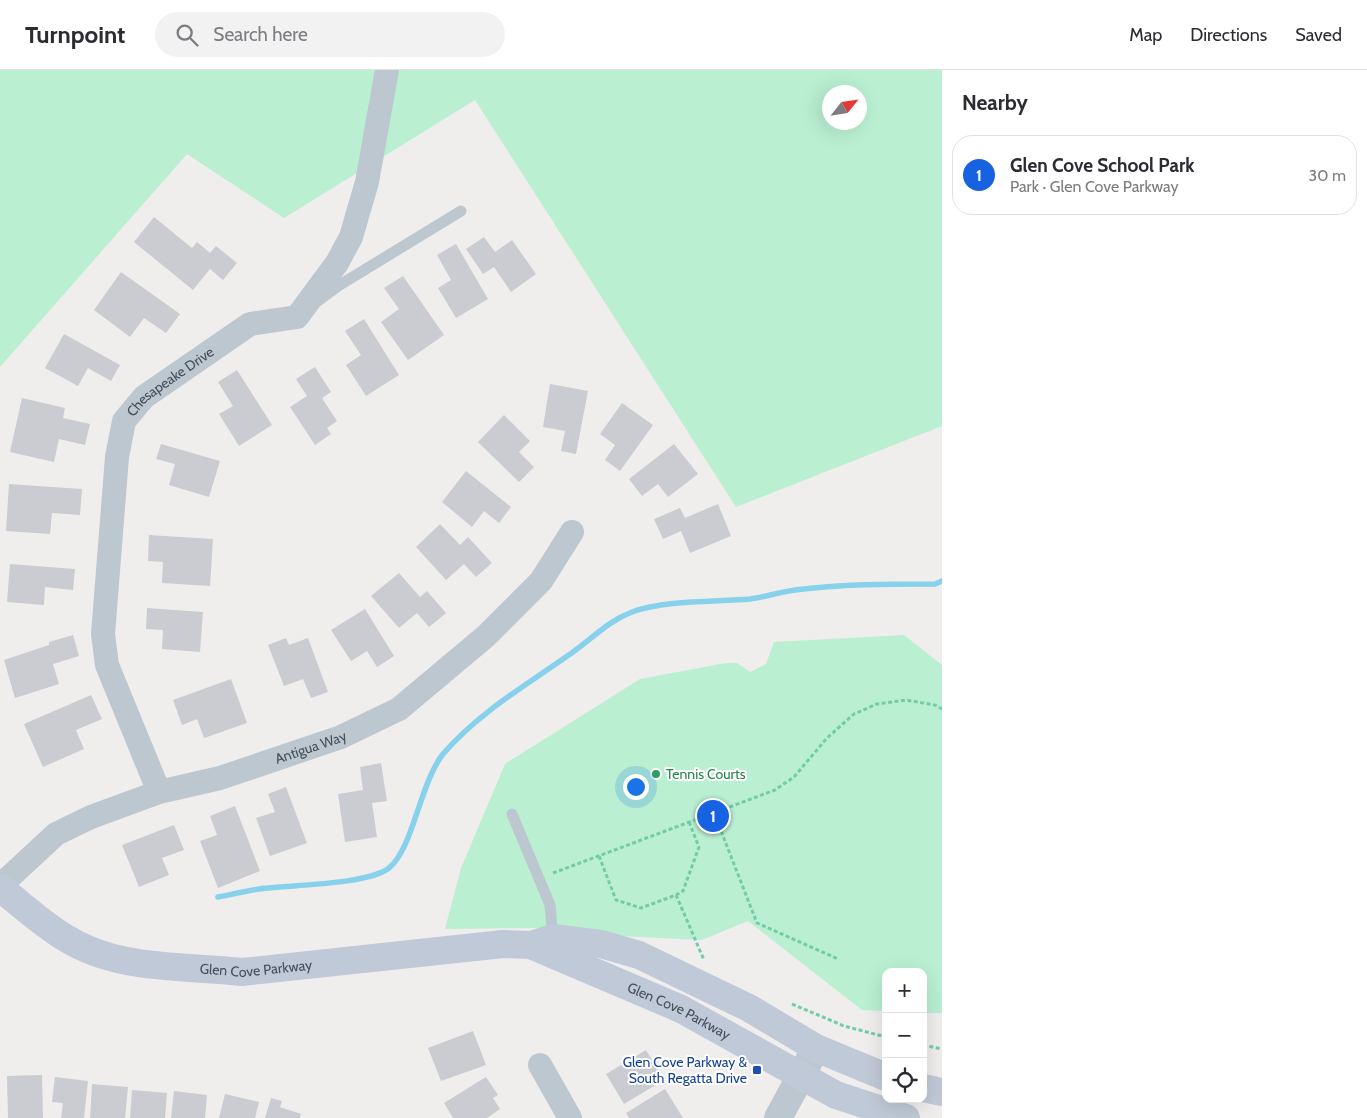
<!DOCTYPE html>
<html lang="en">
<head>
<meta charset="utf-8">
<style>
	body { margin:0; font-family:Cabin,sans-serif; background:#f2f2f3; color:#2b2b33 }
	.controls { position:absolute; right:15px; bottom:15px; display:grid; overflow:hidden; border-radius:10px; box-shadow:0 5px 20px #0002 }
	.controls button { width:45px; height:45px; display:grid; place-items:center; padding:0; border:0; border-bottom:1px solid #e1e1e2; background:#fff; color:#2b2b33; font:25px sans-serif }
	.compass { position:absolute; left:822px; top:15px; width:45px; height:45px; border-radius:50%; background:#fff; box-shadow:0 5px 20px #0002; rotate:60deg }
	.you { position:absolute; left:635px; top:716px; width:18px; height:18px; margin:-12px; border:4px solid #fff; border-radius:50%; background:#1a73e8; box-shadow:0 0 0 8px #1a73e833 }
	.badge { display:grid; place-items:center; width:32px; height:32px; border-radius:50%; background:#1762e1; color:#fff; font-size:16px; font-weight:700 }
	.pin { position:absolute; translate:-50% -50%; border:2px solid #fff; box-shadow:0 1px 5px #0006 }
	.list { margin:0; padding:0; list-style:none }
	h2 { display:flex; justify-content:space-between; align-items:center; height:65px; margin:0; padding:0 20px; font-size:21px }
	h2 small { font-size:16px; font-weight:400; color:#7c7c81 }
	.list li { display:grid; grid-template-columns:32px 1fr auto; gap:15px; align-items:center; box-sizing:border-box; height:80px; margin:0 10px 10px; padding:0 10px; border:1px solid #e1e1e2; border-radius:20px }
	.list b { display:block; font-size:19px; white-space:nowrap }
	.list p { margin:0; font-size:16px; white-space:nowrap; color:#7c7c81 }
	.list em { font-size:16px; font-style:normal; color:#7c7c81 }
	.icon { flex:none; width:28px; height:28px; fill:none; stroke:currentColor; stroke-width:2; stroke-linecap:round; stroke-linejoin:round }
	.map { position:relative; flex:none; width:942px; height:1048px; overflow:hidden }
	header { display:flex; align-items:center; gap:30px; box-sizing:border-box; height:70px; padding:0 25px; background:#fff; border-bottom:1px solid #e1e1e2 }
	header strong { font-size:24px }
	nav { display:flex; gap:28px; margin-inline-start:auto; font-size:18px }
	.search { width:350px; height:45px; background:#f2f2f3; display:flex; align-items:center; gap:12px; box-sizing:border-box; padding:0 18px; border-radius:28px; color:#7c7c81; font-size:19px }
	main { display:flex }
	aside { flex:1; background:#fff }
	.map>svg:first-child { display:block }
	.green { fill:#baefd2; fill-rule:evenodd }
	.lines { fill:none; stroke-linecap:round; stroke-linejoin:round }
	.stream { stroke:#87d1ec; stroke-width:5.5 }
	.building { fill:#caccd2 }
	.path { stroke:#72cda6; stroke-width:3; stroke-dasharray:4 2.5; stroke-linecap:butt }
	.service { stroke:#bdc7d0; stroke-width:11 }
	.minor { stroke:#bdc7d0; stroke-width:24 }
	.tertiary { stroke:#bdc7d0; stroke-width:28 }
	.secondary { stroke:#c0c9d7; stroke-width:28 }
	.leisure-dot { fill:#2e9e5b; stroke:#fff; stroke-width:2 }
	.transit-dot { fill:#1a4fb4; stroke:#fff; stroke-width:2 }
	.labels { text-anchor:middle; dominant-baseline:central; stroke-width:4; stroke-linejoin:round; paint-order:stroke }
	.street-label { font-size:14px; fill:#454f5b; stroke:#fff }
	.leisure-label { font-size:14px; fill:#27864d; stroke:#fff; text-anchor:start }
	.transit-label { font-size:14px; fill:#164399; stroke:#fff; text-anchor:end }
</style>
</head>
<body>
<header>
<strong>Turnpoint</strong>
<div class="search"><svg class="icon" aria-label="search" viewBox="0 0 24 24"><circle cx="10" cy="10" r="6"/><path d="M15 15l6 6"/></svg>Search here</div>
<nav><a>Map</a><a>Directions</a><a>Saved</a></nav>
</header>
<main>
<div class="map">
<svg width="942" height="1048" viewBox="0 0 942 1048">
	<rect width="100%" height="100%" fill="#f0eded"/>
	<path class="green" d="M0,0H942V356L736,437L475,30L284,148L187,84L0,297ZM829,22H859V52H829Z
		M904,565L942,595V943H923V902H886V941L862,940L748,851L702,870L599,865L537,858L445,859L461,798L505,694L640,609L726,593H737L750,602L766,594L774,572Z"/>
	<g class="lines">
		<path class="stream" d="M218,827C235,824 252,819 268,818C295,815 369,814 389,798C413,779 420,713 443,684C479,642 528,614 573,582C593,568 608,551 632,542C665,530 715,532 750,529C765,527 780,522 795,520C841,514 889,514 935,514L942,511"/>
	</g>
	<path class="building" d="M154,147L192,178L197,172L210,183L216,176L237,193L223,210L210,199L193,220L134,172Z
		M484,167L495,182L512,170L536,204L511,222L494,197L483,204L466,179Z
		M456,174L488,229L456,248L438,218L451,210L437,185Z
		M121,202L180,244L166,263L144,248L130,267L94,240Z
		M403,206L444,265L408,290L381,252L399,239L384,218Z
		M364,249L399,305L366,326L346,295L361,285L345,261Z
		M64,264L120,295L111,311L88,298L78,316L45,298Z
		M315,297L331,322L322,328L337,351L327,358L331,364L315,375L290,337L307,326L296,309Z
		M237,300L272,355L239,376L219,344L233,336L218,312Z
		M550,314L588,321L576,384L561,381L565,361L543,357Z
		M22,328L65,338L63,348L90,354L85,375L59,369L54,392L10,382Z
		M622,333L653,355L620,401L605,390L615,375L600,364Z
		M504,345L530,371L519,382L534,397L519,412L478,372Z
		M161,374L220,391L209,427L169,415L175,394L156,389Z
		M674,374L698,404L668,427L658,414L642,426L629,409Z
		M466,401L511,437L499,453L484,441L472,457L442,432Z
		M9,414L82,419L80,445L52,443L50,464L6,461Z
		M718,434L731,466L690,483L681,461L663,469L654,449L680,438L685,448Z
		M440,454L460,475L468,467L492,493L476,507L464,494L446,510L416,477Z
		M149,465L213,469L210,516L162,513L163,492L148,491Z
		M10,494L75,499L73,520L45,517L44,535L7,532Z
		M399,503L420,527L427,521L446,543L429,557L417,543L399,558L371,526Z
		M147,538L203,542L200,582L162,579L163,560L146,559Z
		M365,539L394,586L377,597L367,581L351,591L331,560Z
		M73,565L79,586L53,594L59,614L15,628L4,590L49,575V572Z
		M286,568L289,575L308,568L328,622L311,628L303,609L284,616L268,575Z
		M231,609L247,653L204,668L197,649L182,655L173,630Z
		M91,625L102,649L76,660L84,679L43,697L24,654Z
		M381,693L387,731L372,733L377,767L345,772L338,724L363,720L360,697Z
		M286,717L307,773L270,786L256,748L275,742L268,724Z
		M235,736L260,801L218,818L200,771L217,765L210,746Z
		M174,755L184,780L162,788L169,805L139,817L122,775Z
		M473,961L486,995L441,1011L428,978Z
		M646,980L664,1010L624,1034L606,1004Z
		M42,1005L43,1048H8L7,1006Z
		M55,1007L88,1011L84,1048H61L63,1033L52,1032Z
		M486,1007L498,1025L493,1028L500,1039L487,1048H453L444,1033Z
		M92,1014L128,1017L125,1048H90Z
		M665,1019L683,1048H629L626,1043Z
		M132,1020L167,1023L165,1048H130Z
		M174,1021L207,1025L205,1048H171Z
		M225,1024L259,1032L255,1048H219Z
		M271,1028L282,1031L280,1037L301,1044L300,1048H265Z"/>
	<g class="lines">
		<path class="path" d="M714,743L757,853L838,889
			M599,786L616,830L641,838L676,825L683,821L699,777L689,752
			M553,803L775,720L794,707L827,668L854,644L877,634L906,630L935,635L942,639
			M676,825L704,890
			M792,934L844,956L886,967
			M923,975L942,979"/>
		<path class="service" d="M318,231L338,216L461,141
			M512,744L550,835L553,870"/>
		<g class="minor">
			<path id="s1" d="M159,722L107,595L103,564L117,387L124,351L144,327L250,254L297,247L337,193L351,167L367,112L387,0"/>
			<path id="s2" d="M0,816L56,764L91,747L159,722L220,708L341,667L399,639L486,566L541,511L572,462"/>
			<path d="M540,995L570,1048"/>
		</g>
		<path class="tertiary" d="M778,1048L816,978"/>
		<g class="secondary">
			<path id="s3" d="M0,818C21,834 41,853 64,867C117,901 182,895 242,902L503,874L531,875L553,868L601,874L639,885L749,938L816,978L886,1007"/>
			<path id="s4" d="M531,875L681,939L836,1025L906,1048"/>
			<path d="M923,1018L942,1022"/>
		</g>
	</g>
	<circle class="leisure-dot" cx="656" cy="704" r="5"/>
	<rect class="transit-dot" x="752" y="995" width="10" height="10" rx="2.5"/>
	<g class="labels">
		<g class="street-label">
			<text stroke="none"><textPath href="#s1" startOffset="444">Chesapeake Drive</textPath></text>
			<text stroke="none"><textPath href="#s2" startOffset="346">Antigua Way</textPath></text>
			<text stroke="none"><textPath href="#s3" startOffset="278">Glen Cove Parkway</textPath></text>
			<text stroke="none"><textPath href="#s4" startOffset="162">Glen Cove Parkway</textPath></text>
		</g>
		<g class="leisure-label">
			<text x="666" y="704">Tennis Courts</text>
		</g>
		<g class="transit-label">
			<text x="747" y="992">Glen Cove Parkway &amp;<tspan x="747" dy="16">South Regatta Drive</tspan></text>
		</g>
	</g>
</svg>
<div class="controls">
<button>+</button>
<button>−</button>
<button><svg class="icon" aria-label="locate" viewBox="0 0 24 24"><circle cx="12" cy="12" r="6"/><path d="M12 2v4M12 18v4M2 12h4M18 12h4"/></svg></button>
</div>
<svg class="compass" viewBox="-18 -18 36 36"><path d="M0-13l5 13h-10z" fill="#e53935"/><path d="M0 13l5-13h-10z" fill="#7c7c81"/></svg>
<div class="you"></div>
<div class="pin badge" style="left:713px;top:746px">1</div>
</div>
<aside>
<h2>Nearby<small></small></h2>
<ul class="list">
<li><span class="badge">1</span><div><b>Glen Cove School Park</b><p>Park · Glen Cove Parkway</p></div><em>30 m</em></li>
</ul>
</aside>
</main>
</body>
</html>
